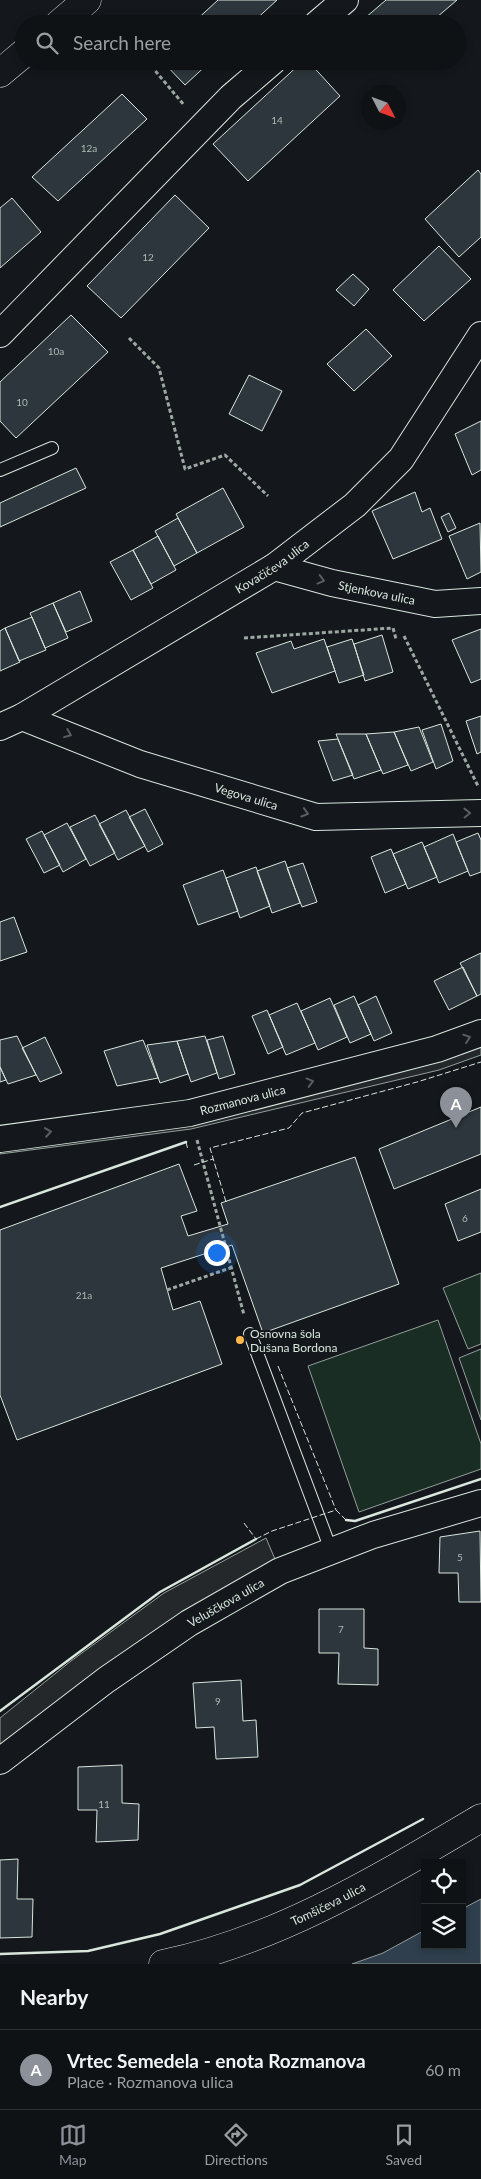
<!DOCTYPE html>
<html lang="en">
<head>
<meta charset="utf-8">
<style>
	body { margin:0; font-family:Lato,sans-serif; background:#1d2022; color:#f1f3f6 }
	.controls { position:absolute; right:15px; bottom:15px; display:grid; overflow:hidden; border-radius:0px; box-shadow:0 2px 8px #0003 }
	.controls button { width:45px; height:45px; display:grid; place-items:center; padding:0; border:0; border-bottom:1px solid #2f3234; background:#0f1215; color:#f1f3f6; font:25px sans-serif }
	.compass { position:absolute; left:361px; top:85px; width:45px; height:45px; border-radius:50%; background:#0f1215; box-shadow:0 2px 8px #0003; rotate:132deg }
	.you { position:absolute; left:216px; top:1252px; width:18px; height:18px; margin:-12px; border:4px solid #fff; border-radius:50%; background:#1a73e8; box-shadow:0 0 0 8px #1a73e833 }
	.badge { display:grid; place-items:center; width:32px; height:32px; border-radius:50%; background:#8c9099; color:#fff; font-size:16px; font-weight:700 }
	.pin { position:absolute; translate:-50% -41px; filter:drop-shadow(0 1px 2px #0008) }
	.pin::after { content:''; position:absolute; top:26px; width:18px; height:15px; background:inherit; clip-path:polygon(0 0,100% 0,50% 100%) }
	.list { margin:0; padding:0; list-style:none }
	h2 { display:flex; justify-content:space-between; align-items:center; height:65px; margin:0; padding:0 20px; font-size:21px }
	h2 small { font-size:16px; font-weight:400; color:#9b9ea0 }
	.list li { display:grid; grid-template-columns:32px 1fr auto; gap:15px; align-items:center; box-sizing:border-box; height:80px; padding:0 20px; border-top:1px solid #2f3234 }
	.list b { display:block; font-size:19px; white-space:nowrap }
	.list p { margin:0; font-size:16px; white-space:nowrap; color:#9b9ea0 }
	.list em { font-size:16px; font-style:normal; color:#9b9ea0 }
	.icon { flex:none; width:28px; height:28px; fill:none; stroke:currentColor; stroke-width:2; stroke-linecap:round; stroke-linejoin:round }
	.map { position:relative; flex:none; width:481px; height:1964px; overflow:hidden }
	.search { position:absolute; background:#0f1215; box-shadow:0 2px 8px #0003; left:15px; right:15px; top:15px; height:55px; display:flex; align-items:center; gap:12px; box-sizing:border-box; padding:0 18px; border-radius:28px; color:#9b9ea0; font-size:19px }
	.sheet { height:145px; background:#0f1215 }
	nav { display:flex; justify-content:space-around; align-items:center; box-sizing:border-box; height:70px; border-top:1px solid #2f3234; background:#0f1215; font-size:14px; color:#9b9ea0 }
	nav a { display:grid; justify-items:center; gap:2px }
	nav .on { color:#8c9099 }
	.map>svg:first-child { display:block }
	.green { fill:#1a2d24; stroke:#939e99 }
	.parking { fill:#24282b; stroke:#939e99 }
	.water { fill:#2f3f4d; stroke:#939e99 }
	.building { fill:#2c363c; stroke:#d8e6dc }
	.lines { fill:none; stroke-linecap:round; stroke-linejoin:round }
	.service-casing { stroke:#d8e6dc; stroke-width:14 }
	.minor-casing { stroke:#d8e6dc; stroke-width:28 }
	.tertiary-casing { stroke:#d8e6dc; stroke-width:29 }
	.path { stroke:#9da8a2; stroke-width:3; stroke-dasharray:4 2.5; stroke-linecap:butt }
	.service { stroke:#14181c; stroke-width:12 }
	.minor { stroke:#14181c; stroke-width:26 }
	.tertiary { stroke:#14181c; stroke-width:28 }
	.fence { stroke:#d8e6dc; stroke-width:1; stroke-dasharray:6 2.5; stroke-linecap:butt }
	.wall { stroke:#d8e6dc; stroke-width:2.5 }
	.oneway { stroke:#59605f }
	.poi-dot { fill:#ffb74d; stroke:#14181c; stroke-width:2 }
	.labels { text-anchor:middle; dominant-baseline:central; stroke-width:4; stroke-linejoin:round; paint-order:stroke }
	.number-label { font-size:10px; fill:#adbab4 }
	.street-label { font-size:12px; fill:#d8e6dc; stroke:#14181c }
	.poi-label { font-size:12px; fill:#d8e6dc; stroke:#14181c; text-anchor:start }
</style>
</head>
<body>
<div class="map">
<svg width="481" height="1964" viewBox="0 0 481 1964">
	<rect width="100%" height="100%" fill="#14181c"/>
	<path class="green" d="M481,1273V1344L468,1349L443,1288Z
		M438,1320L481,1444V1469L359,1512L308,1366Z
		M481,1349V1420L459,1358Z"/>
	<path class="parking" d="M481,1042V1055L439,1070L191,1129L0,1154V1146Z
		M266,1538L280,1571L0,1761V1718L71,1661L164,1593Z"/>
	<path class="water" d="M481,1899V1964H352L383,1953L425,1930V1945H462V1909Z"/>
	<path class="building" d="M218,0H277L251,24H192Z
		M386,0H457L429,24H358Z
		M162,61H211L185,85Z
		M303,61H308L340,96L248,181L213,144Z
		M370,61H386L377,69Z
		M122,94L147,119L58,201L32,177Z
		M478,170L481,174V237L459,257L425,219Z
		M175,195L209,228L121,318L87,286Z
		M12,198L41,232L0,268V208Z
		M439,246L471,279L424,321L393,290Z
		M353,274L369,289L354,306L336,290Z
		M71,315L108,352L16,438L0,421V382Z
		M366,329L392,356L354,391L327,364Z
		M249,375L282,391L262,431L229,414Z
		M481,421V470L472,475L455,434Z
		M76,468L86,488L0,527V503Z
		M223,488L244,527L197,553L176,514Z
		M415,492L422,512L430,508L442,539L393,559L372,511Z
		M449,513L456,528L448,532L441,517Z
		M178,518L197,553L174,566L155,531Z
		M480,523L481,572L467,579L449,536Z
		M158,536L176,570L151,584L133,550Z
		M133,550L153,588L131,600L110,562Z
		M80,591L92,621L66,632L53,603Z
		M53,603L68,638L45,648L30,613Z
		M32,617L46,650L19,661L5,628Z
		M5,628L20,662L0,671V631Z
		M481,629V679L471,683L452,640Z
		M382,635L393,672L365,681L354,644Z
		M324,639L335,671L272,693L256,653L291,641L294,649Z
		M352,639L364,675L339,683L327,647Z
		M481,716V752L477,754L466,721Z
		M441,724L453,761L436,769L422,730Z
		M419,727L433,762L411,771L394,732Z
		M394,732L408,765L383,774L366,734Z
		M336,734H366L381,770L354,779Z
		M338,739L353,775L333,781L318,741Z
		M145,809L163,844L148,852L129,817Z
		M126,810L145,846L118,860L99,824Z
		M95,815L115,853L90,866L70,827Z
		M67,823L86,859L63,872L44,835Z
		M42,831L60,865L44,873L26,839Z
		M478,833L481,840V872L470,876L456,842Z
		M453,834L468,871L439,883L424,847Z
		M422,842L437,877L408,889L393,854Z
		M391,849L406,884L385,893L371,857Z
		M285,861L300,903L272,913L257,871Z
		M303,863L317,902L302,907L287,868Z
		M256,867L270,906L240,918L226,878Z
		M223,870L238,911L198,925L183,885Z
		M14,917L27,952L0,961V922Z
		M481,953V994L477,996L460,963Z
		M463,967L477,996L449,1010L434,981Z
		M354,996L371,1034L350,1043L334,1005Z
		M376,996L392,1033L374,1041L358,1005Z
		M330,998L347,1037L318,1050L301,1011Z
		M297,1003L315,1043L286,1055L269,1015Z
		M267,1010L283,1047L268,1054L252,1016Z
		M17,1036L36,1075L8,1084L0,1067V1040Z
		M205,1036L217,1073L191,1082L177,1041Z
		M223,1036L235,1074L219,1079L207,1040Z
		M45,1037L62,1073L40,1082L22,1048Z
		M143,1040L158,1078L117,1086L104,1051Z
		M177,1041L188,1074L160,1083L147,1045Z
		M0,1067L6,1080L0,1082Z
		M481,1107V1154L394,1189L379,1149Z
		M355,1157L399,1284L263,1333L232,1245L161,1268L173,1310L200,1301L222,1364L17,1440L0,1395V1230L179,1164L197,1211L181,1216L188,1236L228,1224L221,1203Z
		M481,1189V1232L458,1241L445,1204Z
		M480,1531L481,1602H459L458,1573H439L440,1537Z
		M319,1609H364V1648L378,1649V1685L338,1684L339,1653H319Z
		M241,1680L243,1721L256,1720L258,1757L216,1759L214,1727L196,1728L193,1683Z
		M122,1765V1803L139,1804L138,1840L96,1842L97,1810H78V1767Z
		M18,1859L17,1899H33L32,1937L0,1938V1860Z"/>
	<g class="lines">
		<g class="service-casing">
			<path id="service" d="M0,470L52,448
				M250,1334L331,1550"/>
		</g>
		<g class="minor-casing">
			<g id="minor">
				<path d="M317,24L345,0"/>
				<path d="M0,334L231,97L273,61"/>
				<path id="s1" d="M274,567L332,583L435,604L481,601"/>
				<path id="s2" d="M22,717L140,764L316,817L481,813"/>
				<path id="s3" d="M0,727L22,717L274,567L355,505L401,459L481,335"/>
				<path id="s4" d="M0,1139L190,1113L437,1049L481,1033"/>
				<path id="s5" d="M0,1761L106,1680L189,1623L280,1571L373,1535L481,1503"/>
			</g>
		</g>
		<g class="tertiary-casing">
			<g id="tertiary">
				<path d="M59,24L87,0"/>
				<path d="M0,73L24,53"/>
				<path id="s6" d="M163,1964C279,1940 381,1877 481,1818"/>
			</g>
		</g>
		<path class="path" d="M108,17L114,24
			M147,61L184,105
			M129,338L159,368L185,469L225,455L268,496
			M404,636L478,786
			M244,638L393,628L396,639
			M197,1140L244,1315
			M167,1290L230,1268"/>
		<use href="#service" class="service"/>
		<use href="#minor" class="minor"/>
		<use href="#tertiary" class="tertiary"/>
		<path class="fence" d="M186,1142L188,1150
			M194,1165L213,1159
			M226,1202L210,1148L289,1128L302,1113L417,1082L481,1062
			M278,1366L336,1510
			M256,1539L272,1531L336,1510L346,1520
			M0,1711L160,1592L256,1539L244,1523"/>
		<path class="wall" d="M0,1207L186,1142
			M346,1520L355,1521L481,1479
			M0,1711L160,1592L256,1539
			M0,1954L88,1951L160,1934L300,1885L423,1819"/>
	</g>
	<defs><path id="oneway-chevron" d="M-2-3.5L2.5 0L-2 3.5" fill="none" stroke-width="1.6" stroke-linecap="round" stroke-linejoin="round" transform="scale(1.25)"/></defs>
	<g class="oneway">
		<use href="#oneway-chevron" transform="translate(321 580) rotate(15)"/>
		<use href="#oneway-chevron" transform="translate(68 734) rotate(22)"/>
		<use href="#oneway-chevron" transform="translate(305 813) rotate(17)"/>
		<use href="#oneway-chevron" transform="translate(467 813) rotate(-1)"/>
		<use href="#oneway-chevron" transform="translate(467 1038) rotate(-19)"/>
		<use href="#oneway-chevron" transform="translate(310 1082) rotate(-15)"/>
		<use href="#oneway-chevron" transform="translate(48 1132) rotate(-8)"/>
	</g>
	<circle class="poi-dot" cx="240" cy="1340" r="5"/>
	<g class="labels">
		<g class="number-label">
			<text x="277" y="120">14</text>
			<text x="89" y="148">12a</text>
			<text x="148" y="257">12</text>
			<text x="56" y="351">10a</text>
			<text x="22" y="402">10</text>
			<text x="465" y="1218">6</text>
			<text x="84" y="1295">21a</text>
			<text x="460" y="1557">5</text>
			<text x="341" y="1629">7</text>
			<text x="218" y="1701">9</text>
			<text x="104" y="1804">11</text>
		</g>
		<g class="street-label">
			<text stroke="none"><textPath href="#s3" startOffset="316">Kovačičeva ulica</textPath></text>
			<text stroke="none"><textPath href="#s1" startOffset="106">Stjenkova ulica</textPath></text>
			<text stroke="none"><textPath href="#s2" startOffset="238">Vegova ulica</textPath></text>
			<text stroke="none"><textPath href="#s4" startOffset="246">Rozmanova ulica</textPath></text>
			<text stroke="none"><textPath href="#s5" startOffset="276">Veluščkova ulica</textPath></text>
			<text stroke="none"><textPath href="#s6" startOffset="176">Tomšičeva ulica</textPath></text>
		</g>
		<g class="poi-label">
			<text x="250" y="1333">Osnovna šola<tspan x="250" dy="14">Dušana Bordona</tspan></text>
		</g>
	</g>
</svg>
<div class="controls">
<button><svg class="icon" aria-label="locate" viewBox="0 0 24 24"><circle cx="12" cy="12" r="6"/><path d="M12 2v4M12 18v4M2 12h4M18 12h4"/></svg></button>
<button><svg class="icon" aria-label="layers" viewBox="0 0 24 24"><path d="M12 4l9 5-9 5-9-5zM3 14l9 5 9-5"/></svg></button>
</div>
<svg class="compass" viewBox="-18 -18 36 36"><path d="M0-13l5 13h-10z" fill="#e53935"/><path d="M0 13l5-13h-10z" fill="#9b9ea0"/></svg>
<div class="you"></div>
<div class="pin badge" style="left:456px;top:1128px">A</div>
<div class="search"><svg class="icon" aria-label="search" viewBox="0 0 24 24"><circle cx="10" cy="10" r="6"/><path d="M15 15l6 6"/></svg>Search here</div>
</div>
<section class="sheet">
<h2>Nearby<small></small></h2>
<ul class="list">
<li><span class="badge">A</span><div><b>Vrtec Semedela - enota Rozmanova</b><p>Place · Rozmanova ulica</p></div><em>60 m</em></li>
</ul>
</section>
<nav>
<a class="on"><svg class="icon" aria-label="map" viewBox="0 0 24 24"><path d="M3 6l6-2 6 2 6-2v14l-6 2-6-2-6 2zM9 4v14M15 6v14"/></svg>Map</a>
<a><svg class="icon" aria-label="directions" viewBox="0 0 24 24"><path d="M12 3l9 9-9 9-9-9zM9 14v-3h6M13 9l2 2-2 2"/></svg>Directions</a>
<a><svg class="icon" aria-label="saved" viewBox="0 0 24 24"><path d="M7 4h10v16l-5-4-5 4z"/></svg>Saved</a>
</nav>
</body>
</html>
